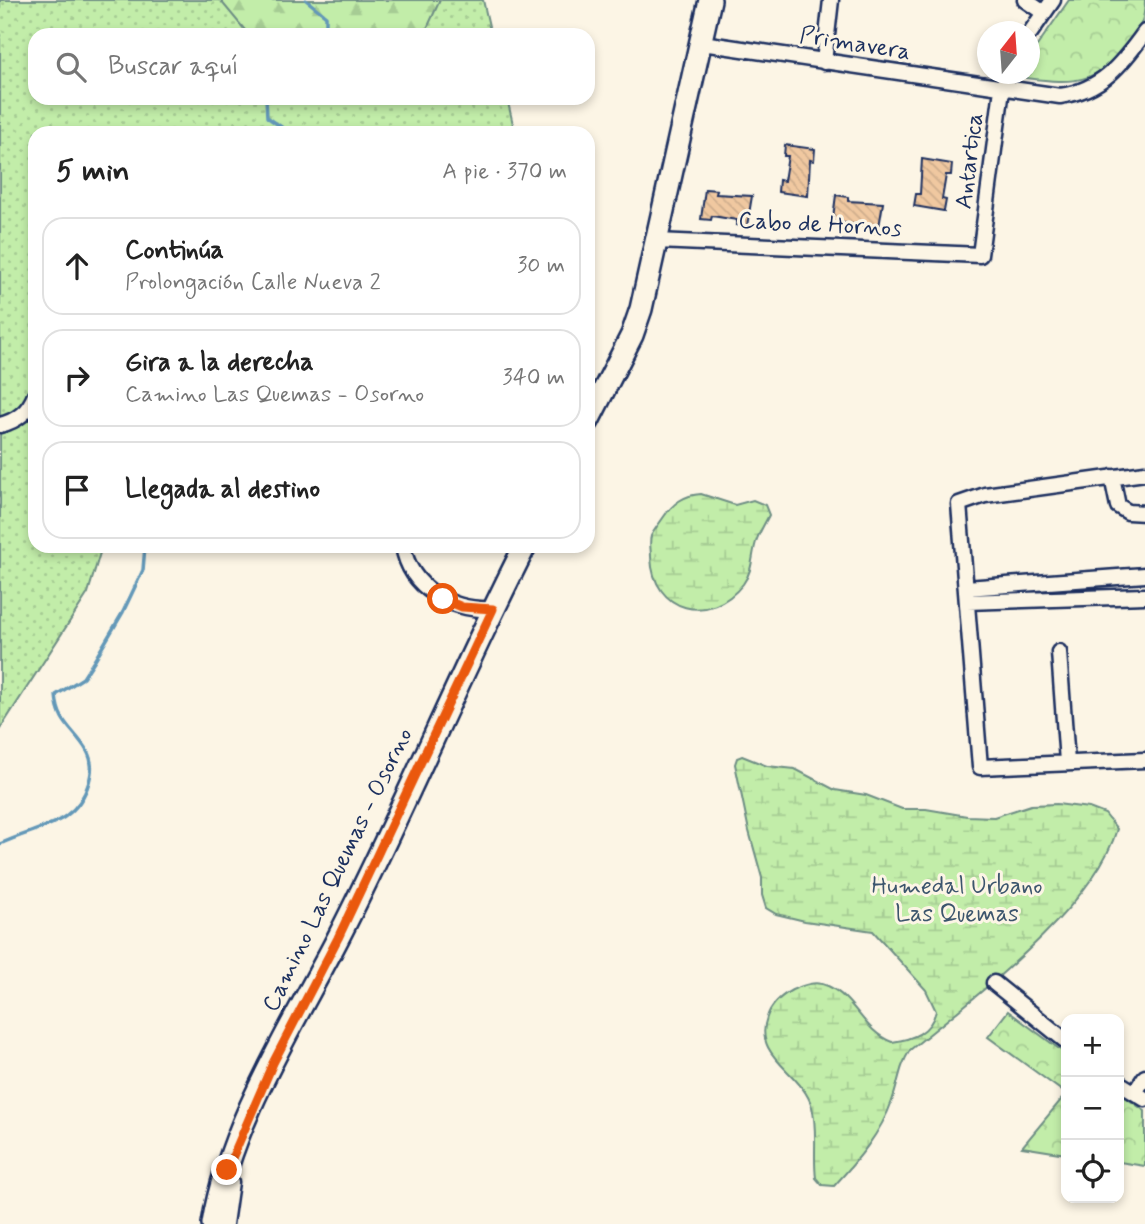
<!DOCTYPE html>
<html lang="es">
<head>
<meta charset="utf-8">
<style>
	body { margin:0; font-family:Mynerve,sans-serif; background:#f2f2f2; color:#222 }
	.controls { position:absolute; right:21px; bottom:21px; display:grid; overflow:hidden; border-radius:14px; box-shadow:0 4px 10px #0003 }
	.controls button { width:63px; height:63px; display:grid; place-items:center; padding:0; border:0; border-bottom:2px solid #e0e0e0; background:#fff; color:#222; font:35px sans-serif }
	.compass { position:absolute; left:977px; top:21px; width:63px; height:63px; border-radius:50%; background:#fff; box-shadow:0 4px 10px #0003; rotate:17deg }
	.stop { position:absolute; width:21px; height:21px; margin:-16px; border:5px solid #ea580c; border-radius:50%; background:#fff }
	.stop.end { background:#ea580c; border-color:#fff; box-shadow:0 2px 7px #0008 }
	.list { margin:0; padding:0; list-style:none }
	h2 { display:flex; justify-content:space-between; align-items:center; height:91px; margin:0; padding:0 28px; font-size:30px }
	h2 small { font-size:23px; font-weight:400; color:#767676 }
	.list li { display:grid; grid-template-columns:46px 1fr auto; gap:21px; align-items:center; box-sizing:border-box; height:98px; margin:0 14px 14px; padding:0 14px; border:2px solid #e0e0e0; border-radius:21px }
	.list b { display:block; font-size:26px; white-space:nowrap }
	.list p { margin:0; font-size:23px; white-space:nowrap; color:#767676 }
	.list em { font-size:23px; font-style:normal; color:#767676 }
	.icon { flex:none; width:38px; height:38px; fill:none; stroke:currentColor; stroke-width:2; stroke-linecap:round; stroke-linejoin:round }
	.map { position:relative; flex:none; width:1145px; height:1224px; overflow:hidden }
	.search { position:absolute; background:#fff; box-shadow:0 4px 10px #0003; left:28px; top:28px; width:567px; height:77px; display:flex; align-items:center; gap:18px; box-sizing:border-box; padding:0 24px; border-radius:21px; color:#767676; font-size:26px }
	.panel { position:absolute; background:#fff; box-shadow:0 4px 10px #0003; left:28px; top:126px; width:567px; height:427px; border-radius:21px }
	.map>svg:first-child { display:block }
	.grass { fill:url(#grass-dots); stroke:#6e8e84; stroke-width:2 }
	.forest { fill:url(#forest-firs); stroke:#6e8e84; stroke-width:2 }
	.wetland { fill:url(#wetland-marsh); stroke:#6e8e84; stroke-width:2 }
	.park { fill:url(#park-crowns); stroke:#6e8e84; stroke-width:2 }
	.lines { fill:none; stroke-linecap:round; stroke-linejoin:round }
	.stream { stroke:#6398b8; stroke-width:3.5 }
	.building { fill:url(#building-back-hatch); stroke:#1b2f5e; stroke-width:2 }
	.street-casing { stroke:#1b2f5e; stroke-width:19 }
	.secondary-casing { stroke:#1b2f5e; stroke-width:26 }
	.street { stroke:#fcf5e5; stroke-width:14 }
	.secondary { stroke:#fcf5e5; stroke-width:21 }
	.route { stroke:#ea580c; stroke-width:9 }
	.labels { text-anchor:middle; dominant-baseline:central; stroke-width:6; stroke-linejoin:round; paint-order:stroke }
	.street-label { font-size:24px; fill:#1b2f5e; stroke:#fcf5e5 }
	.park-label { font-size:24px; fill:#3c556d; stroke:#fcf5e5 }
</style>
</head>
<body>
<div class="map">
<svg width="1145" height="1224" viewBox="0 0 1145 1224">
	<defs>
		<pattern id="grass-dots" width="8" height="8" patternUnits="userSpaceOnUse" patternTransform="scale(1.75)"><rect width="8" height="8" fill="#c2eda9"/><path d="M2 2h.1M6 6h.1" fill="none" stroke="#a6cc94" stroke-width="1.8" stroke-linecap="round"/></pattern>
		<pattern id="forest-firs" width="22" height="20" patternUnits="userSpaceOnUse" patternTransform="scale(1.75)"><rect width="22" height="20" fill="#c2eda9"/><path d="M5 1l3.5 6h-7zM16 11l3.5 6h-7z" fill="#a6cc94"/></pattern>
		<pattern id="wetland-marsh" width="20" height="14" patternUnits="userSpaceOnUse" patternTransform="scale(1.75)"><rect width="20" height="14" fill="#c2eda9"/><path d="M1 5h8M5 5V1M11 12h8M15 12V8" fill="none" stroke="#a6cc94"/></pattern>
		<pattern id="park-crowns" width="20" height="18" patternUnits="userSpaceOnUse" patternTransform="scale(1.75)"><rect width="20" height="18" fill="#c2eda9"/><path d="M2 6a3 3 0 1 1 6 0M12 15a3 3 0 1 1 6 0" fill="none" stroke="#a6cc94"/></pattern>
		<pattern id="building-back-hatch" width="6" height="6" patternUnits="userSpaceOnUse" patternTransform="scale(1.75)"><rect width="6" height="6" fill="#f0c8a0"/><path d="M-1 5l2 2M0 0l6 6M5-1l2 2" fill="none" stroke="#cdac8c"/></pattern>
	</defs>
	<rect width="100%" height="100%" fill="#fcf5e5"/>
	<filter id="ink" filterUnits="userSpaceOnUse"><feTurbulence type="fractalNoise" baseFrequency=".0143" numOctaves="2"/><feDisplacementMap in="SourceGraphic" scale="14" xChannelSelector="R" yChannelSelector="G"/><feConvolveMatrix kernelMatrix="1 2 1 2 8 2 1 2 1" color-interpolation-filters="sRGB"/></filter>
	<g filter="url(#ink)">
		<path class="grass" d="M0,0H483L491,35H35V98H507L515,133H35V546H102L88,593L0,729Z"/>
		<path class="forest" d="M220,0H440L424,35H249Z"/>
		<path class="wetland" d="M701,494L735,505L753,500L765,505L769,515C765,523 760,531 757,539C751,555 754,569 743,584C710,626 653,613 651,557C651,550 649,542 651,536C654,530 659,524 663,518C673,503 684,495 701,494Z
			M742,756L767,766L795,769L835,790L866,795L902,809H926L967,816L994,817L1031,805L1057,804L1089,808L1105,814L1117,829C1094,908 973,998 910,1050C899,1067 899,1082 892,1101C881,1133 857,1161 834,1186L822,1185L816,1178C813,1155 818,1130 812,1107C802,1071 752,1058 767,1017C771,1005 781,996 792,990C803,985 816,980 828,986C856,999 863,1031 892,1042C913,1039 930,1033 936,1011L926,990L873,931L805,921L776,914L766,908L762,895V878L749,831L735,764L737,758Z"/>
		<path class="park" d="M1069,0H1145C1145,20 1140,29 1128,44C1095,85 1075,84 1026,78V74H1030V56Z
			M1008,1011L1066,1054V1154L1022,1147L1066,1094L988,1037Z
			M1119,1093L1145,1111V1166L1119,1162Z"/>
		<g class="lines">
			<path class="stream" d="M306,0L326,16V29L320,35
				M266,98L267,117L290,133
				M0,844C37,826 76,827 89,782C92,771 93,762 87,751C74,729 58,724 56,695L83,678L94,661L123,612L143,570L145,546"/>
		</g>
		<path class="building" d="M785,145L815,149L814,161L810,160L808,196L778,192L779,180L784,181L788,156H784Z
			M922,159L952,164L951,175H946L942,199L946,200L944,211L914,206L916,194H920Z
			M705,189L717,190L716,194L752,196L747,226L736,225L737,220L712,216L711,220L701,219Z
			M836,195L848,197V201L883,203L878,233L867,231L868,227L843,223L842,227L832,225Z"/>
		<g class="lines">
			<g class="street-casing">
				<path id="street" d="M1025,0L1044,13
					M1030,33L1053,0
					M702,43L1060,96C1102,90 1122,64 1145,32
					M824,62L831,0
					M657,241L980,255L1002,89L1008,74
					M0,425C17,421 29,411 35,395
					M1145,473L985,495L959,504L980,767L1145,760
					M1112,477L1118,506L1128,512L1145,513
					M403,546C410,589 452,611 493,609
					M966,588L1145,575
					M967,602L1145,596
					M1059,652L1067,762
					M994,983L1066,1041
					M1119,1083L1145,1099
					M1135,1092L1145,1077
					M225,1224L231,1182"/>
			</g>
			<g class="secondary-casing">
				<path id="secondary" d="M588,421L632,335L641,309L710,0
					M213,1224C229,1125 292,1027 338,938C404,810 459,675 525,546"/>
			</g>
			<use href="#street" class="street"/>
			<use href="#secondary" class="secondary"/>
		</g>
	</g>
	<g class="lines" filter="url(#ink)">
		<path class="route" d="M227,1170L273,1063L338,938L493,609L462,607L443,599"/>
	</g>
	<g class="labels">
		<g class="street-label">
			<text transform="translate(855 44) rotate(9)">Primavera</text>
			<text transform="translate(970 161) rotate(-83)">Antartica</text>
			<text transform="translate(820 225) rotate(3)">Cabo de Hornos</text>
			<text transform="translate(338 870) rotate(-64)">Camino Las Quemas - Osorno</text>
		</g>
		<g class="park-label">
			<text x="957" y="886">Humedal Urbano<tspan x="957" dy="28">Las Quemas</tspan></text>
		</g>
	</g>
</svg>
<div class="controls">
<button>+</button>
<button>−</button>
<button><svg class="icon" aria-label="locate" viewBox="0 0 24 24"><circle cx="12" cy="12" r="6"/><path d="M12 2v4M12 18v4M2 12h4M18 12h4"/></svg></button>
</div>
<svg class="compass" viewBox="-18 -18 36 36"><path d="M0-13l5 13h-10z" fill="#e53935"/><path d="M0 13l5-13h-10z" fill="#767676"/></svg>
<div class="stop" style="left:443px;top:599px"></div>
<div class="stop end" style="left:227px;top:1170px"></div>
<div class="search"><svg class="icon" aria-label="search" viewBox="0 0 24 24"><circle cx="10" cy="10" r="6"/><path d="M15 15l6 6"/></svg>Buscar aquí</div>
<section class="panel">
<h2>5 min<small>A pie · 370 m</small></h2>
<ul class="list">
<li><svg class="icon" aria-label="ahead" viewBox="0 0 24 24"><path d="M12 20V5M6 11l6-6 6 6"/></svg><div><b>Continúa</b><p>Prolongación Calle Nueva 2</p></div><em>30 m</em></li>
<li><svg class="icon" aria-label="right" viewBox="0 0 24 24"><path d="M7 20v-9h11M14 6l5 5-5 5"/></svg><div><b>Gira a la derecha</b><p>Camino Las Quemas - Osorno</p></div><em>340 m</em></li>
<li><svg class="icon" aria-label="arrive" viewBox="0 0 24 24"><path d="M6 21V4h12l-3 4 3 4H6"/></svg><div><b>Llegada al destino</b></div></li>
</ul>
</section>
</div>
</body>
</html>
